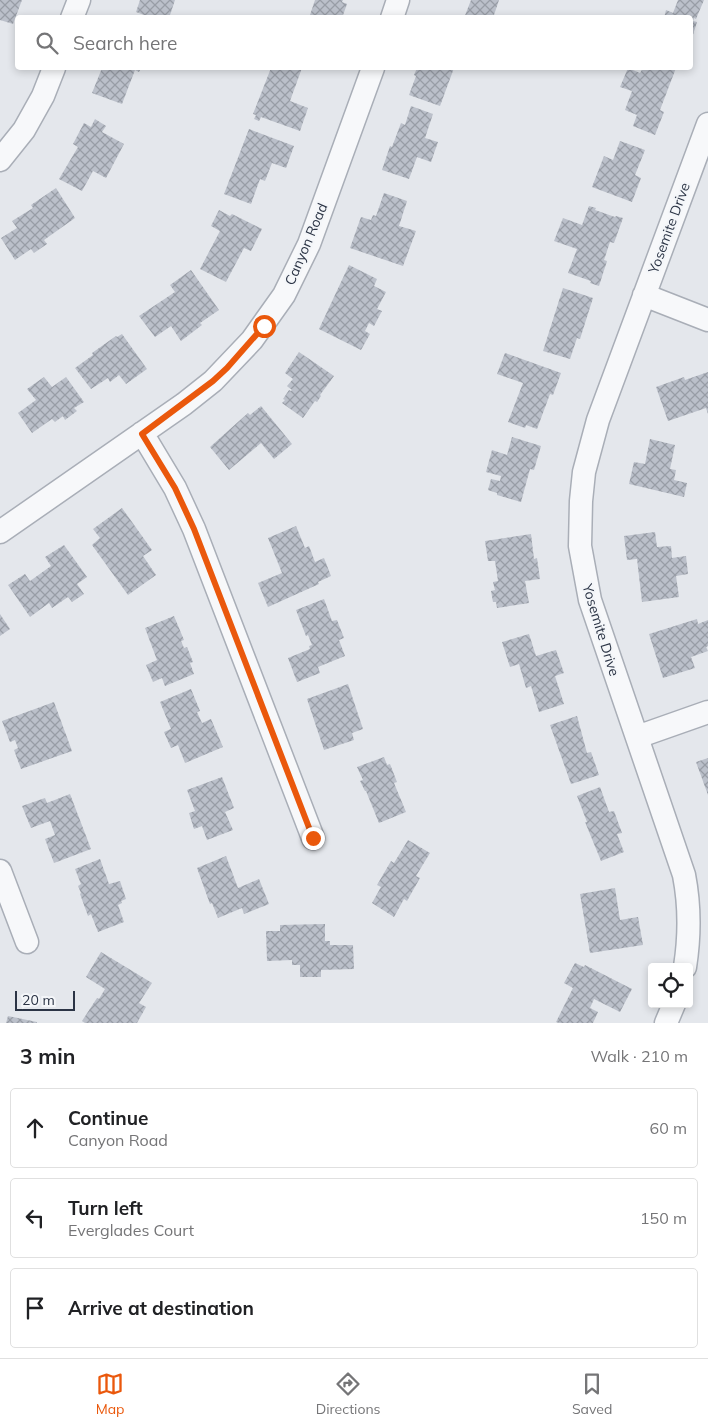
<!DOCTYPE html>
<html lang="en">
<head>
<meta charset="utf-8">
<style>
	body { margin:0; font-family:Mulish,sans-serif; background:#f2f2f2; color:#202124 }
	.controls { position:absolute; right:15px; bottom:15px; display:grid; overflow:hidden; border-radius:5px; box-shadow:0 2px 8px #0003 }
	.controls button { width:45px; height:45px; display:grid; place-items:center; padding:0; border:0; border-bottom:1px solid #e0e0e0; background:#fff; color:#202124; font:25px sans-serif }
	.scale { position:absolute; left:15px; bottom:12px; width:60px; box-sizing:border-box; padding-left:5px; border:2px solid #2b3445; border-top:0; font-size:14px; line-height:18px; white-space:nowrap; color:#2b3445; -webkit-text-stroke:4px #f4f6f9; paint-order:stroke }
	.stop { position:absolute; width:15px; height:15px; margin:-11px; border:4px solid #ea580c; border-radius:50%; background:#fff }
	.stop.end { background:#ea580c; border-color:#fff; box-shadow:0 1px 5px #0008 }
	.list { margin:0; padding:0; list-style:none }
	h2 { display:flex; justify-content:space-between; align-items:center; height:65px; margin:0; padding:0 20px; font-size:21px }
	h2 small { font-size:16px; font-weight:400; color:#757577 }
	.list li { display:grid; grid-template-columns:32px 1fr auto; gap:15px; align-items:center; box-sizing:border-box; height:80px; margin:0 10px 10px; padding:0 10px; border:1px solid #e0e0e0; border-radius:5px }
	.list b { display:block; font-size:19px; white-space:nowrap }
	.list p { margin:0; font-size:16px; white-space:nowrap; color:#757577 }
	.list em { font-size:16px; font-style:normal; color:#757577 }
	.icon { flex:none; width:28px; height:28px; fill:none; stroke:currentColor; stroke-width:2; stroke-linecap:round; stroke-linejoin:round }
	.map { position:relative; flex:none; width:708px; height:1023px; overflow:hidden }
	.search { position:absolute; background:#fff; box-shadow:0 2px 8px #0003; left:15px; right:15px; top:15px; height:55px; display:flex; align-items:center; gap:12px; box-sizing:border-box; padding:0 18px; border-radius:5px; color:#757577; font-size:19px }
	.sheet { height:335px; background:#fff }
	nav { display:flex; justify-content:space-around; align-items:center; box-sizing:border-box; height:70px; border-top:1px solid #e0e0e0; background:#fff; font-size:14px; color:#757577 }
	nav a { display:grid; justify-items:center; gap:2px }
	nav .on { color:#ea580c }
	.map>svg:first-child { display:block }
	.building { fill:url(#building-cross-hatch) }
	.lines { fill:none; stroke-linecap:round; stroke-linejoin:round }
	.minor-casing { stroke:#a9aeb7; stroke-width:25 }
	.minor { stroke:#f7f8fa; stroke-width:22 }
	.route { stroke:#ea580c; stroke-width:6 }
	.labels { text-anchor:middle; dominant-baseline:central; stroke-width:4.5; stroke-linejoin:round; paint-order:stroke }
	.street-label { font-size:14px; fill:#2b3445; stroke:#f4f6f9 }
</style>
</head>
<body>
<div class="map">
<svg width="708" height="1023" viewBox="0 0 708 1023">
	<defs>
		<pattern id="building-cross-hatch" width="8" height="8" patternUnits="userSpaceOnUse" patternTransform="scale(1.25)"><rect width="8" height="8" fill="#bbc0ca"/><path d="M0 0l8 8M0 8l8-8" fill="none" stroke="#989da6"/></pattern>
	</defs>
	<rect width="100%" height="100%" fill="#e4e7ec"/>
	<path class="building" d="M0,0H22L13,24L0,20Z
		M140,0H175L169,18H152L136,12Z
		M315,0H343L342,2L347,4L342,18H309Z
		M471,0H499L493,18H464Z
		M678,0H704L696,19L694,18L693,21L697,22L691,41L690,18H664L666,10L673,13Z
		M102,68H141L139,72L135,70L122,104L92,93Z
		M271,68H302L290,101L308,108L300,131L261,117L259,121L254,119L256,115L253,114Z
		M417,68H454L440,106L409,95L416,76L414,75Z
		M628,68L640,73L643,68H676L660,110L664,112L655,135L633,126L637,115L625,110L632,91L620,87Z
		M411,106L433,114L425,138L438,142L431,162L417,157L409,179L382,170L390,146L392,147L401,123L405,125Z
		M95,119L106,126L102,132L124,144L106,178L93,171L82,191L59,179L78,147L73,144L84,123L91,127Z
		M249,129L294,146L286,168L272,163L265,181L260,179L251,204L224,194Z
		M620,141L645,150L635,175L641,178L632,202L592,187L604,156L613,160Z
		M56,188L75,218L44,240L47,244L34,253L31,249L15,260L1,238L17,228L12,221L33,208L31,205Z
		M384,193L407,201L399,226L416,231L403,266L350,248L361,217L371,220L373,215L376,216Z
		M589,206L596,208L595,210L615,217L616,216L623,218L614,243L610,242L604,260L607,261L599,286L590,283L591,281L568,273L577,249L554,241L563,218L582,225Z
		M219,210L230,216L232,214L262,229L251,251L244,248L226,282L200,269L220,231L211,226Z
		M349,265L377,279L374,286L386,292L377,309L382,311L374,326L369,323L365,331L370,334L361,350L319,329Z
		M191,270L219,310L200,323L202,325L181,341L171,326L155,337L139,316L175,292L170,285Z
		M563,288L593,298L580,339L577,338L570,359L543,351Z
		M122,334L147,369L126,384L119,375L110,382L108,378L91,389L75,368L93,355L92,353L116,336L117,337Z
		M299,352L334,376L320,395L321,396L317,402L315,401L303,418L282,403L285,400L283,399L289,390L291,391L292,390L287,386L293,379L285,373Z
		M505,353L561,373L553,395L550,394L537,429L526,425L525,428L508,422L523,383L497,374Z
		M708,372V414L706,408L668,421L656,387L684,377L685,380Z
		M44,377L52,387L66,377L84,402L74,408L77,411L65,420L63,416L55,422L52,419L32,433L18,413L36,400L27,389Z
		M261,406L292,444L274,459L261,443L229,470L210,447L248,413L250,415Z
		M512,437L541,446L534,470L530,469L521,502L497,495V493L488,490L491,479L500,481L501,476L486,472L492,450L507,455Z
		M650,439L675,445L670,469L676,470L674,480L687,483L684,497L629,484L634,462L645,464Z
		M122,508L152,550L143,556L156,575L128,595L92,545L100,538L93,529Z
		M296,526L305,548L309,546L315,562L324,558L331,576L318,582L319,584L268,607L258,583L282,573L268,538Z
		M655,532L657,547L671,546L672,558L686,556L688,574L676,576L679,597L642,602L637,559L627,560L624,536Z
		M531,534L534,559L537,558L540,579L525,581L529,603L497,608L496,602H493L491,591L495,590L493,582L498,581L495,561H488L485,541Z
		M64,545L87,577L77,584L84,594L72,602L68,597L52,608L49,603L30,617L8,585L25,574L30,581L51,566L45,557Z
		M324,599L332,621L337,620L344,638L339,640L345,656L318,667L320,673L297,682L288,658L310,649L309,646L312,645L308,635L306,636L296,610Z
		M0,614L10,629L0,636Z
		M174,616L184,640L181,641L184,648L187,647L193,662L190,663L194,674L165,686L162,678L153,682L146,665L157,660L145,628Z
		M697,619L698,624L708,620V646L706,647L708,651L691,657L695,668L663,678L649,634Z
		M529,634L536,656L556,650L564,673L555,676L564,704L539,712L531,686L526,688L519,664L510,667L502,642Z
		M348,684L363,729L352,733L354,740L324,750L307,699Z
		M191,689L200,711L197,712L202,723L211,719L223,747L185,763L178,745L171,748L164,732L171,729L160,702Z
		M54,702L72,751L21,769L14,750L18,748L15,740L10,742L2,721Z
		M577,716L587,753L591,752L599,775L571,784L550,725Z
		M384,757L387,765L390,764L397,782L394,783L406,812L379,823L366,791H365L360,781L363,780L357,767Z
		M708,758V795L696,762Z
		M222,777L234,808L225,812L233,830L207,840L202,826L194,829L189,813L195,811L187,790Z
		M600,787L609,812L614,811L622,833L617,834L624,852L601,861L585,822H587L577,796Z
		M70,794L91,849L54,863L45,839L55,835L50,821L31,828L22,806L45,798L47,803Z
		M408,840L430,853L416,876L420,878L407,901L404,899L394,917L372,903L381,887L377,885L391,861L394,863Z
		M226,856L238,888L259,879L269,904L244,914L242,908L218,918L212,903L210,904L197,868Z
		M100,859L109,884L120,881L126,899L121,901L122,903L118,905L124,922L98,932L91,914L88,916L80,894L81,893L78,886L81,884L75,869Z
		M615,888L620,920L638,917L643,945L590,953L580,894Z
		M325,924V941H330V945H353L354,969L321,970V977H300V965H292V960L267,961L266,931H280V925Z
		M101,952L152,983L139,1003L146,1007L137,1023H85L82,1021L97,998L99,999L105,989L86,977Z
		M575,963L584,967L585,965L632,989L620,1012L594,999L590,1008L598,1012L593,1023H559L556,1022L573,988L564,983Z
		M8,1016L37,1022V1023H6Z"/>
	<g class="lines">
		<g class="minor-casing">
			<path id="minor" d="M72,18L79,0
				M392,18L398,0
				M0,160L24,130L43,96L54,68
				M644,295L708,320
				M142,433L175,488L194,529L313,838
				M0,532L184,404L213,381L252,340L284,295L309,244L373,68
				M637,737L708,712
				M0,871L27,942
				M685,967C690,935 690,906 684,875L590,600L580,546L581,501L584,472L598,420L708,124
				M666,1023L674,1004"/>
		</g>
		<use href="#minor" class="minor"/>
	</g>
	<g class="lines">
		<path class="route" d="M264,326L227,368L213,381L142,434L175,488L194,529L313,838"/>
	</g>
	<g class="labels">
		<g class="street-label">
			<text transform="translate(669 228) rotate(-70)">Yosemite Drive</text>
			<text transform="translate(306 244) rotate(-67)">Canyon Road</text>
			<text transform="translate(601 630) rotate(73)">Yosemite Drive</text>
		</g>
	</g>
</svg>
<div class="controls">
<button><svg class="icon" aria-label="locate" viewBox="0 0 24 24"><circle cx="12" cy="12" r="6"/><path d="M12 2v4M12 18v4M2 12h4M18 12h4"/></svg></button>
</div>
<div class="scale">20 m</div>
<div class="stop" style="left:264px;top:326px"></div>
<div class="stop end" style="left:313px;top:838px"></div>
<div class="search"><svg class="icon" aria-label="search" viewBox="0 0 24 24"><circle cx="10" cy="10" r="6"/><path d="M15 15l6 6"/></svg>Search here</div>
</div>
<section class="sheet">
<h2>3 min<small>Walk · 210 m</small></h2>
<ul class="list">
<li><svg class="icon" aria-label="ahead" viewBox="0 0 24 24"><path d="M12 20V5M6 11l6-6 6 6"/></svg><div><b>Continue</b><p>Canyon Road</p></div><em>60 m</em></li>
<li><svg class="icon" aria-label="left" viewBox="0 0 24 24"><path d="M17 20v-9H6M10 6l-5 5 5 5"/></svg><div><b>Turn left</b><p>Everglades Court</p></div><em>150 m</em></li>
<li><svg class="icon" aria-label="arrive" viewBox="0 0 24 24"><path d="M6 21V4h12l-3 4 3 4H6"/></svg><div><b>Arrive at destination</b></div></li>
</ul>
</section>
<nav>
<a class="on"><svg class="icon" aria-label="map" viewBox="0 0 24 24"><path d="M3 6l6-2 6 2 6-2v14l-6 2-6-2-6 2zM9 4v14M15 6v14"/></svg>Map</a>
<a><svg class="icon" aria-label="directions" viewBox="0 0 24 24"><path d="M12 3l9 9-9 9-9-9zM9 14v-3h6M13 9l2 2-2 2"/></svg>Directions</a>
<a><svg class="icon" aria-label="saved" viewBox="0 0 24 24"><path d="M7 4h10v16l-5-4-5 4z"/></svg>Saved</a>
</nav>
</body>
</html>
